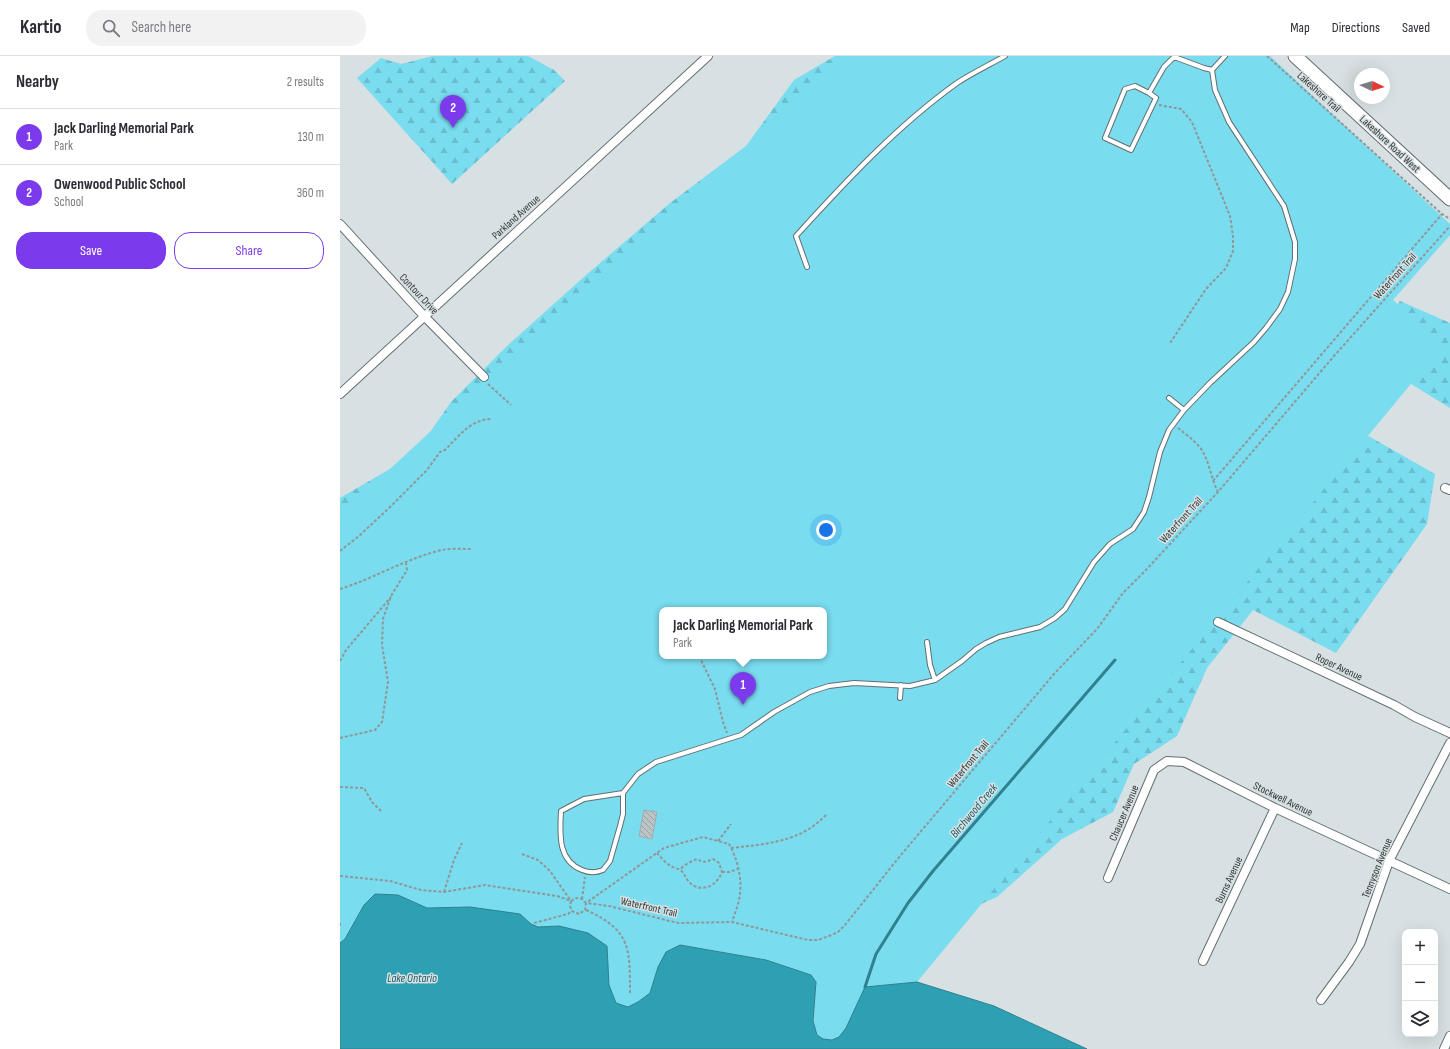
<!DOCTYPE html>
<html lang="en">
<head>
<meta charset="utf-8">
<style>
	body { margin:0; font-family:"Sofia Sans Condensed",sans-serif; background:#f2f2f3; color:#2b2b33 }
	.controls { position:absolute; right:12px; bottom:12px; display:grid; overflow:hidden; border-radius:8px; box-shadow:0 4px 16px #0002 }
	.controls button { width:36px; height:36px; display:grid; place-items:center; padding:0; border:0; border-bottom:1px solid #e1e1e2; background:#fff; color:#2b2b33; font:20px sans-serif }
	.compass { position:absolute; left:1014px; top:12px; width:36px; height:36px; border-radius:50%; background:#fff; box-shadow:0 4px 16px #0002; rotate:94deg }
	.you { position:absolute; left:486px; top:474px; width:14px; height:14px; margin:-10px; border:3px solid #fff; border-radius:50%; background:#1a73e8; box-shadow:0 0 0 6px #1a73e833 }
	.badge { display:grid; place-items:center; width:26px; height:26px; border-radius:50%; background:#7c3aed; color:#fff; font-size:13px; font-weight:700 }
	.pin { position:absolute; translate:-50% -33px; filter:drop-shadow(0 1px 2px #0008) }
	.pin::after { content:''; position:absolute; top:21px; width:14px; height:12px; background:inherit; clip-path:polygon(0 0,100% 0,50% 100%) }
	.popup { position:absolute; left:319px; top:551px; width:168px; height:52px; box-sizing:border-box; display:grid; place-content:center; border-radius:8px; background:#fff; filter:drop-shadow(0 1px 3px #0005); font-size:13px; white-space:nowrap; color:#7c7c81 }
	.popup b { font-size:15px; color:#2b2b33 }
	.popup::after { content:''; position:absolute; left:50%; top:100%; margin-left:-8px; border:8px solid transparent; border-top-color:#fff }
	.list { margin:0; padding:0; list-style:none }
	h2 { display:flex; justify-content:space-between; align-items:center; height:52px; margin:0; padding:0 16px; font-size:17px }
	h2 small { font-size:13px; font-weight:400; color:#7c7c81 }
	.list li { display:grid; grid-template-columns:26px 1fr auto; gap:12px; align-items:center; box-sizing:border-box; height:56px; padding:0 16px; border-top:1px solid #e1e1e2 }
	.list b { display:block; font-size:15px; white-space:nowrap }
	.list p { margin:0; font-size:13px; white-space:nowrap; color:#7c7c81 }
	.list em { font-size:13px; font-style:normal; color:#7c7c81 }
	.actions { display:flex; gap:8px; padding:12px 16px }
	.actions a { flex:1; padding:9px 0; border:1px solid #7c3aed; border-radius:16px; text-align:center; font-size:14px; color:#7c3aed }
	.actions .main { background:#7c3aed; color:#fff }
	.icon { flex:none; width:22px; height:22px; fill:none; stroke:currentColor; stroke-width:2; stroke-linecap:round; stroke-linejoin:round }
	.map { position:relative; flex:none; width:1110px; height:993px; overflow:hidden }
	header { display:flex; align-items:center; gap:24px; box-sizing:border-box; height:56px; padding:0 20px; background:#fff; border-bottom:1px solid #e1e1e2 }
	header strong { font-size:19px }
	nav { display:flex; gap:22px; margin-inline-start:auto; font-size:14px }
	.search { width:280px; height:36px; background:#f2f2f3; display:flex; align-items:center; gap:10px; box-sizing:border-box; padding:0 14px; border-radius:16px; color:#7c7c81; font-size:15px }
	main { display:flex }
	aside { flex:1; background:#fff }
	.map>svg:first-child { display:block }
	.forest { fill:url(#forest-firs) }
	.park { fill:#79dcef; fill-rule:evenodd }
	.water { fill:#2ea0b4; stroke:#30808e }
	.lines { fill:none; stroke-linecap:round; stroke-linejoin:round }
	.stream { stroke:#30808e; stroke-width:3 }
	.building { fill:url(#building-back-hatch); stroke:#a2acae }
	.service-casing { stroke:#656e6f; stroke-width:6 }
	.minor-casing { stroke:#656e6f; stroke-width:10 }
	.primary-casing { stroke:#656e6f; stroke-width:15 }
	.path { stroke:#909798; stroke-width:2; stroke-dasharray:3 2; stroke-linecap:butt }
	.service { stroke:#fff; stroke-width:4 }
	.minor { stroke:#fff; stroke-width:8 }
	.primary { stroke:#fff; stroke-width:13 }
	.labels { text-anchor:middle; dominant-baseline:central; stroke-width:3; stroke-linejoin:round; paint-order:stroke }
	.street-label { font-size:11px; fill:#333737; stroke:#d7e0e2 }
	.water-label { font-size:12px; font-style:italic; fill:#1e5b65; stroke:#d7e0e2 }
</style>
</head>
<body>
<header>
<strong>Kartio</strong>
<div class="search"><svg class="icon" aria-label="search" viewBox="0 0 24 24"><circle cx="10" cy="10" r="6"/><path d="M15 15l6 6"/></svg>Search here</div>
<nav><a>Map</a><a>Directions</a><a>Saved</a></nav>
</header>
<main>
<aside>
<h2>Nearby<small>2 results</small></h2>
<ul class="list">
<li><span class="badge">1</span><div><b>Jack Darling Memorial Park</b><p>Park</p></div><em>130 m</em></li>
<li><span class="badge">2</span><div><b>Owenwood Public School</b><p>School</p></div><em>360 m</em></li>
</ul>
<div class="actions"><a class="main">Save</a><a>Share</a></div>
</aside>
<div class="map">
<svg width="1110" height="993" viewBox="0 0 1110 993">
	<defs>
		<pattern id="forest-firs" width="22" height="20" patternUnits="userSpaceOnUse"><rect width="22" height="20" fill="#79dcef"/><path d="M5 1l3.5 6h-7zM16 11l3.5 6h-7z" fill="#69bdce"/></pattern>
		<pattern id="building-back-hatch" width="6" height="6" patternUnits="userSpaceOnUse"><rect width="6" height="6" fill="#bbc5c7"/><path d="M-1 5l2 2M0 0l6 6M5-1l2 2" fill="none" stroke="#99a1a2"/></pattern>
	</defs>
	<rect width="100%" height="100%" fill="#d7e0e2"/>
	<path class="forest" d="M93,0H188L214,14L225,25L112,128L17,22L41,2L61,8Z
		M495,0H575L0,506V442L74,399L111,346L167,290L245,220L330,147L406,90L454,24Z
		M1060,245L1110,267V352L1068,326L1023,377L1095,418L1087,468L996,597L913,554L867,612L837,680L794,708L773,756L722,783L657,841L566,881L915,427Z"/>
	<path class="park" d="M512,0H930L1110,168V179L1053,244L1103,289L577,926L526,931L506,972L499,982L492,984L483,983L477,979L473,965L476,926L471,919L426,904L340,889L318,911L310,937L298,946L288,951L276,947L269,929L267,890L219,870L198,871L191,868L180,858L106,852H87L58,839L0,887V459L153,318L344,153ZM322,554H484V600H322Z"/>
	<path class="water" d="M35,838L58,839L87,852L130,851L180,858L191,868L198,871L219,870L248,877L267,890L269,929L276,947L288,951L298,946L310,937L318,911L326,896L340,889L426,904L471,919L476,926L473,965L477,979L483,983L492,984L499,981L506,972L525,931L577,926L654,950L747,993H0V887L5,883L24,849Z"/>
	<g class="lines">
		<path class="stream" d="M525,931L536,898L568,847L593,815L775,604"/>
	</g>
	<path class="building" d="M304,754L317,756L312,783L299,780Z"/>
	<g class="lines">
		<g class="service-casing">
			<path id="service" d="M795,30L809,37L816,42L791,94L765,82L785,33Z
				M809,37L824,11L833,2H837L864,12L872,14
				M467,211L456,180C506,125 557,70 617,27C632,17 649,9 665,0
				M829,342L844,354
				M587,586L590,609L595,624
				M560,642L561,629
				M283,737L244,743L221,755C220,777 217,804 242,814C249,817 256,817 263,814L270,805L280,770L283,758V737L298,718L316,706L401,679L434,656L470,636L489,630L514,627L570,630L595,624L622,605L636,593L646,587L659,581L700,571L715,562L725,553L754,506L770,488L793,473L804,456L809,441L820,396L829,374L844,354L870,327L914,286L926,272L940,253L948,236L955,203V186L944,150L889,66L875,34L872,14L885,0"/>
		</g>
		<g class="minor-casing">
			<path id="minor" d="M0,168L84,260L144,321
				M0,338L368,0
				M1105,432L1110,434
				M878,566L1054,649L1075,661L1110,677
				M768,822L814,714L827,705L844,706L935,752L1110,833
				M863,905L935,752
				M981,944L1009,906L1020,888L1049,805L1110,687
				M1104,993L1110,980"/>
		</g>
		<g class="primary-casing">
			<path id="primary" d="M955,0L1110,143"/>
		</g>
		<path class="path" d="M927,0L1102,158L1110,163
			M819,49L841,53L852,66L890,160L893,180V195L886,212L866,233L830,287
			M148,328L171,349
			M838,372C848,380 860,388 865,400C870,411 872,424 878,436
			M873,425L1102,158
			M0,495L19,480L49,452L87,414L100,396L105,394C119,380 131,363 152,363
			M0,533C35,522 67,502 102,494C111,492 122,493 131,493
			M359,600L375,633L383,666L387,677
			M0,605L6,594L51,541
			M0,682L35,674L42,666L48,626L42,589L43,563L51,540L67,514L66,507
			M0,731L24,732L32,746L41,755
			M378,785L391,768
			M391,792C418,789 446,787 469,773C475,769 481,764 486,759
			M317,797C321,801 325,807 331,810C333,812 337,812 340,814C344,816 346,823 349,826C361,838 377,830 382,816L379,807L373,803C366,806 364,807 357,803C352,805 342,810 340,814
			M182,798L198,804L210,815L231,845L230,850L232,855L239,858L245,854L246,847L324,792L363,781L389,788C397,802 402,821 400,838C399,847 395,857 392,866
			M382,816H389L398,813
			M0,820L50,825L81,834L104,836L145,829L217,840L231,845L236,842L242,843L246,847L269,850L338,867L392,866L468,884H478L489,880L498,876L505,869L560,800L714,618L757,573L783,537L805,515L878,436L994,300L1110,170
			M104,836L114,804L122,787
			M242,843L245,821
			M246,854C291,874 290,893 290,938
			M0,867V872
			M194,867L228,858L232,855"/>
		<use href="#service" class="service"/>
		<use href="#minor" class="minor"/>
		<use href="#primary" class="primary"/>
	</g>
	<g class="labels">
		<g class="street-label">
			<text transform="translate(979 36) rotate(42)">Lakeshore Trail</text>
			<text transform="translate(1050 88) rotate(43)">Lakeshore Road West</text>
			<text transform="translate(176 161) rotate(-42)">Parkland Avenue</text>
			<text transform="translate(1055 220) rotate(-48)">Waterfront Trail</text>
			<text transform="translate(79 238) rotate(47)">Contour Drive</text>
			<text transform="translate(841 464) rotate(-48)">Waterfront Trail</text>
			<text transform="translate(999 611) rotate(25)">Roper Avenue</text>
			<text transform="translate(628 708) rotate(-50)">Waterfront Trail</text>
			<text transform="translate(943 743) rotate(26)">Stockwell Avenue</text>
			<text transform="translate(784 757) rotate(-67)">Chaucer Avenue</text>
			<text transform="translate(1037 812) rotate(-68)">Tennyson Avenue</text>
			<text transform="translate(889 824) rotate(-65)">Burns Avenue</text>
			<text transform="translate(309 851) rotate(13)">Waterfront Trail</text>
		</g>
		<g class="water-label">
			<text transform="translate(634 755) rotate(-50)">Birchwood Creek</text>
			<text x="72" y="922">Lake Ontario</text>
		</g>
	</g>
</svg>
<div class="controls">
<button>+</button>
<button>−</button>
<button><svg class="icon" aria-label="layers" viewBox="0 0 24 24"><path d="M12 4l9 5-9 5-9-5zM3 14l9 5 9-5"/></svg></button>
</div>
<svg class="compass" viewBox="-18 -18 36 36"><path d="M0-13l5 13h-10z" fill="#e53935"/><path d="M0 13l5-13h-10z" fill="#7c7c81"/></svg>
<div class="you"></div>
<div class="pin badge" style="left:403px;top:649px">1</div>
<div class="popup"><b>Jack Darling Memorial Park</b>Park</div>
<div class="pin badge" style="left:113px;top:72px">2</div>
</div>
</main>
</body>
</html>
